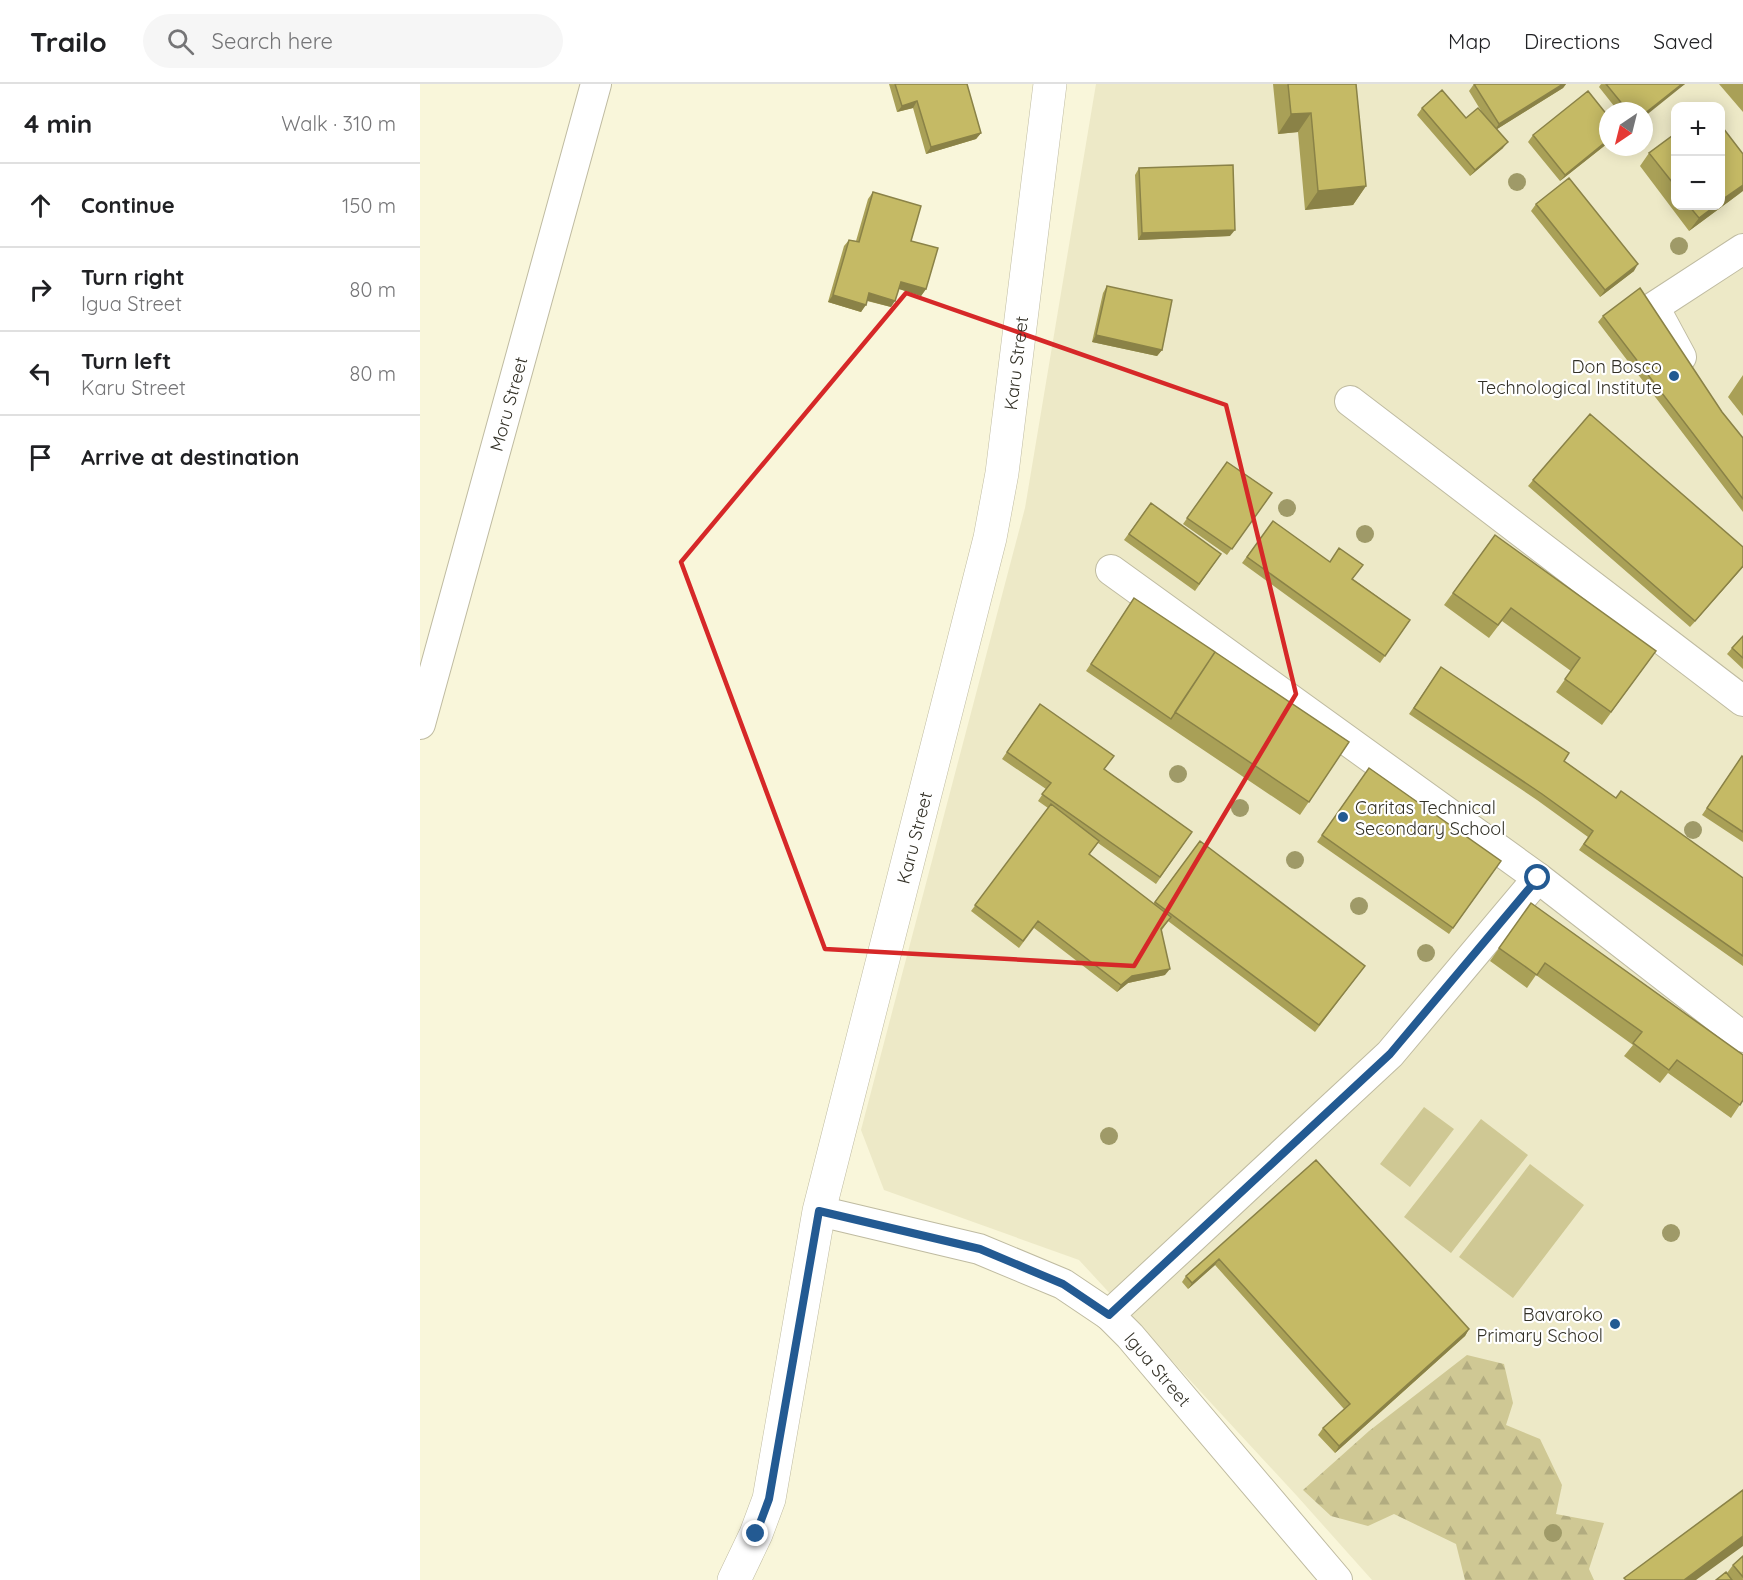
<!DOCTYPE html>
<html lang="en">
<head>
<meta charset="utf-8">
<style>
	body { margin:0; font-family:Quicksand,sans-serif; background:#f6f6f6; color:#202124 }
	.controls { position:absolute; right:18px; top:18px; display:grid; overflow:hidden; border-radius:12px; box-shadow:0 3px 15px #0003 }
	.controls button { width:54px; height:54px; display:grid; place-items:center; padding:0; border:0; border-bottom:2px solid #e0e0e0; background:#fff; color:#202124; font:30px sans-serif }
	.compass { position:absolute; left:1179px; top:18px; width:54px; height:54px; border-radius:50%; background:#fff; box-shadow:0 3px 15px #0003; rotate:215deg }
	.stop { position:absolute; width:18px; height:18px; margin:-14px; border:4px solid #235a92; border-radius:50%; background:#fff }
	.stop.end { background:#235a92; border-color:#fff; box-shadow:0 2px 6px #0008 }
	.list { margin:0; padding:0; list-style:none }
	h2 { display:flex; justify-content:space-between; align-items:center; height:78px; margin:0; padding:0 24px; font-size:26px }
	h2 small { font-size:20px; font-weight:400; color:#757577 }
	.list li { display:grid; grid-template-columns:39px 1fr auto; gap:18px; align-items:center; box-sizing:border-box; height:84px; padding:0 24px; border-top:2px solid #e0e0e0 }
	.list b { display:block; font-size:22px; white-space:nowrap }
	.list p { margin:0; font-size:20px; white-space:nowrap; color:#757577 }
	.list em { font-size:20px; font-style:normal; color:#757577 }
	.icon { flex:none; width:33px; height:33px; fill:none; stroke:currentColor; stroke-width:2; stroke-linecap:round; stroke-linejoin:round }
	.map { position:relative; flex:none; width:1323px; height:1496px; overflow:hidden }
	header { display:flex; align-items:center; gap:36px; box-sizing:border-box; height:84px; padding:0 30px; background:#fff; border-bottom:2px solid #e0e0e0 }
	header strong { font-size:28px }
	nav { display:flex; gap:33px; margin-inline-start:auto; font-size:21px }
	.search { width:420px; height:54px; background:#f6f6f6; display:flex; align-items:center; gap:15px; box-sizing:border-box; padding:0 21px; border-radius:33px; color:#757577; font-size:22px }
	main { display:flex }
	aside { flex:1; background:#fff }
	.map>svg:first-child { display:block }
	.built { fill:#ede9c7; fill-rule:evenodd }
	.green { fill:#cfc894 }
	.forest { fill:url(#forest-firs) }
	.lines { fill:none; stroke-linecap:round; stroke-linejoin:round }
	.street-casing { stroke:#bfbba1; stroke-width:32 }
	.secondary-casing { stroke:#bfbba1; stroke-width:34 }
	.street { stroke:#fff; stroke-width:30 }
	.secondary { stroke:#fff; stroke-width:33 }
	.tree { fill:#9f9a68 }
	.wall { fill:#a9a057 }
	.shaded-wall { fill:#8a8247 }
	.building { fill:#c5ba65; stroke:#8a8247; stroke-width:1.5 }
	.route { stroke:#235a92; stroke-width:8 }
	.marked { fill:none; stroke:#d62828; stroke-width:4.5; stroke-linejoin:round }
	.poi-dot { fill:#235a92; stroke:#fff; stroke-width:2 }
	.labels { text-anchor:middle; dominant-baseline:central; stroke-width:4.5; stroke-linejoin:round; paint-order:stroke }
	.street-label { font-size:18px; fill:#333127; stroke:#fff }
	.poi-label { font-size:18px; fill:#333127; stroke:#fff; text-anchor:end }
</style>
</head>
<body>
<header>
<strong>Trailo</strong>
<div class="search"><svg class="icon" aria-label="search" viewBox="0 0 24 24"><circle cx="10" cy="10" r="6"/><path d="M15 15l6 6"/></svg>Search here</div>
<nav><a>Map</a><a>Directions</a><a>Saved</a></nav>
</header>
<main>
<aside>
<h2>4 min<small>Walk · 310 m</small></h2>
<ul class="list">
<li><svg class="icon" aria-label="ahead" viewBox="0 0 24 24"><path d="M12 20V5M6 11l6-6 6 6"/></svg><div><b>Continue</b></div><em>150 m</em></li>
<li><svg class="icon" aria-label="right" viewBox="0 0 24 24"><path d="M7 20v-9h11M14 6l5 5-5 5"/></svg><div><b>Turn right</b><p>Igua Street</p></div><em>80 m</em></li>
<li><svg class="icon" aria-label="left" viewBox="0 0 24 24"><path d="M17 20v-9H6M10 6l-5 5 5 5"/></svg><div><b>Turn left</b><p>Karu Street</p></div><em>80 m</em></li>
<li><svg class="icon" aria-label="arrive" viewBox="0 0 24 24"><path d="M6 21V4h12l-3 4 3 4H6"/></svg><div><b>Arrive at destination</b></div></li>
</ul>
</aside>
<div class="map">
<svg width="1323" height="1496" viewBox="0 0 1323 1496">
	<defs>
		<pattern id="forest-firs" width="22" height="20" patternUnits="userSpaceOnUse" patternTransform="scale(1.5)"><rect width="22" height="20" fill="#cfc894"/><path d="M5 1l3.5 6h-7zM16 11l3.5 6h-7z" fill="#b2ac80"/></pattern>
	</defs>
	<rect width="100%" height="100%" fill="#f9f6da"/>
	<path class="built" d="M676,0H1323V1496H952L877,1412L659,1176L464,1106L441,1046L605,424ZM1256,22H1300V122H1256ZM1188,27H1224V63H1188Z"/>
	<path class="green" d="M1004,1023L1034,1045L990,1103L960,1080Z
		M1061,1035L1108,1071L1031,1169L984,1133Z
		M1110,1080L1164,1121L1093,1214L1039,1173Z"/>
	<path class="forest" d="M1047,1271L1084,1280L1093,1319L1086,1341L1120,1355L1142,1401L1136,1430L1184,1439L1169,1485L1174,1496H1045L1036,1460L974,1430L948,1442L911,1432L883,1406L949,1347Z"/>
	<g class="lines">
		<g class="street-casing">
			<g id="street">
				<path d="M1261,273L1234,223L1323,165"/>
				<path d="M930,317L1323,617"/>
				<path d="M691,486L1118,794L1323,953"/>
				<path id="s1" d="M0,640L176,0"/>
				<path id="s2" d="M399,1127L559,1165L643,1200L689,1231L710,1252L917,1496"/>
				<path d="M689,1231L970,970L1118,794"/>
			</g>
		</g>
		<g class="secondary-casing">
			<g id="secondary">
				<path id="s3" d="M314,1496L336,1450L349,1415L399,1127L570,454L582,389L630,0"/>
			</g>
		</g>
		<use href="#street" class="street"/>
		<use href="#secondary" class="secondary"/>
	</g>
	<g class="tree">
		<circle cx="1097" cy="98" r="9"/>
		<circle cx="1259" cy="162" r="9"/>
		<circle cx="867" cy="424" r="9"/>
		<circle cx="945" cy="450" r="9"/>
		<circle cx="758" cy="690" r="9"/>
		<circle cx="820" cy="724" r="9"/>
		<circle cx="1273" cy="746" r="9"/>
		<circle cx="875" cy="776" r="9"/>
		<circle cx="939" cy="822" r="9"/>
		<circle cx="1006" cy="869" r="9"/>
		<circle cx="689" cy="1052" r="9"/>
		<circle cx="1251" cy="1149" r="9"/>
		<circle cx="1133" cy="1449" r="9"/>
	</g>
	<path class="wall" d="M469,0H547L561,49L556,55L506,70L493,24L477,28Z
		M853,0H936L946,102L933,121L885,126L878,48L858,50Z
		M1054,0H1146L1143,4L1077,45L1083,64L1050,92L997,31L1002,24L1046,34L1063,30L1049,7Z
		M1181,0H1265L1224,27H1198L1179,3Z
		M1299,0H1323V28Z
		M1188,32V59L1140,97L1108,58L1113,51Z
		M1256,49V122H1300L1323,107L1269,147L1220,82L1229,69Z
		M719,84L810,152L718,156L715,91Z
		M453,108L491,157L506,205L501,212L479,205L471,223L447,217L441,228L408,218L424,162L429,156L436,157L448,115Z
		M1116,120L1214,187L1180,213L1111,127Z
		M687,202L742,266L737,272L672,258L683,209Z
		M1183,232L1302,328L1323,354V428L1178,238Z
		M1323,291V332L1308,313Z
		M807,378L852,409L807,471L763,440Z
		M1113,396L1323,463V483L1270,543L1108,402Z
		M731,419L801,470L775,507L704,456Z
		M853,437L990,536L960,579L822,479Z
		M1075,451L1236,567L1182,641L1136,608L1151,587L1082,537L1069,554L1024,521Z
		M714,514L929,658L880,731L666,587Z
		M1323,552V585L1307,570L1312,564Z
		M1021,583L1144,677L1196,714L1323,794V882L1159,766L1168,753L1117,716L989,630Z
		M620,620L684,685L772,748L736,800L678,759L669,771L733,820L780,757L945,882L895,948L748,837L742,846L745,891L708,899L697,908L614,844L599,864L551,827L628,724L618,717L626,705L582,675Z
		M1322,672L1323,673V758L1282,731Z
		M949,684L1081,777L1029,850L897,758Z
		M1111,819L1323,1016L1311,1034L1248,989L1240,999L1204,972L1213,961L1116,891L1107,904L1070,877Z
		M896,1076L1049,1245L1045,1252L915,1369L898,1351L903,1344L924,1325L795,1181L768,1205L762,1198L766,1192Z
		M1323,1472V1496H1296L1307,1489L1313,1481Z"/>
	<path class="shaded-wall" d="M1143,0H1146L1143,4L1074,47L1079,40Z
		M1262,0H1265L1224,33V30Z
		M497,17L493,24L477,28L482,22Z
		M891,29L878,48L858,50L871,30Z
		M561,49L556,55L506,70L511,63Z
		M1188,56V59L1140,97L1145,91Z
		M1088,58L1083,64L1050,92L1055,86Z
		M1323,101V107L1269,147L1279,134L1295,122H1300V117Z
		M946,102L933,121L885,126L898,107Z
		M815,146L810,152L718,156L722,149Z
		M1218,180L1214,187L1180,213L1185,206Z
		M481,198L506,205L501,212L476,204Z
		M449,209L475,217L471,223L445,216Z
		M413,211L446,221L441,228L408,218Z
		M676,251L742,266L737,272L672,258Z
		M1323,482V483L1270,543L1275,537Z
		M750,885L745,891L708,899L697,908L701,901L712,892Z
		M799,1175L795,1181L768,1205L772,1199Z
		M1049,1245L1045,1252L915,1369L919,1362Z
		M1323,1452V1462L1276,1496H1264Z"/>
	<path class="building" d="M475,0H547L561,49L511,63L497,17L482,22Z
		M868,0H936L946,102L898,107L891,29L871,30Z
		M1054,0H1143L1079,40Z
		M1186,0H1262L1224,30V27H1208Z
		M1022,6L1046,34L1058,24L1088,58L1055,86L1002,24Z
		M1168,7L1188,32V56L1145,91L1113,51Z
		M1300,40L1323,70V101L1300,117Z
		M1256,49V103L1229,69Z
		M813,81L815,146L722,149L719,84Z
		M1149,94L1218,180L1185,206L1116,120Z
		M453,108L501,122L491,157L518,164L506,205L481,198L475,217L449,209L446,221L413,211L429,156L439,158Z
		M1269,122H1295L1279,134Z
		M687,202L752,216L742,266L676,251Z
		M1220,204L1302,328L1323,354V415L1183,232Z
		M1170,330L1323,463V482L1275,537L1113,396Z
		M807,378L852,409L812,465L767,434Z
		M731,419L801,470L779,500L709,450Z
		M853,437L910,478L919,464L943,481L932,495L990,536L965,572L827,473Z
		M1075,451L1236,567L1191,628L1145,595L1160,574L1091,524L1078,541L1033,509Z
		M714,514L795,568L751,635L671,580Z
		M1323,552V574L1312,564Z
		M795,568L929,658L889,718L755,628Z
		M1021,583L1149,669L1144,677L1196,714L1201,707L1323,794V872L1164,760L1173,747L1122,710L994,624Z
		M620,620L694,672L684,685L772,748L740,793L622,710L631,699L587,668Z
		M1322,672L1323,673V748L1287,724Z
		M949,684L1081,777L1033,844L902,751Z
		M631,720L679,757L669,770L751,833L741,845L750,885L712,892L701,901L618,837L603,857L555,821Z
		M780,757L945,882L899,941L735,818Z
		M1111,819L1323,971V1016L1320,1021L1257,976L1249,986L1213,959L1222,948L1125,879L1117,891L1079,864Z
		M896,1076L1049,1245L919,1362L903,1344L930,1320L799,1175L772,1199L766,1192Z
		M1323,1406V1452L1264,1496H1206L1204,1494Z
		M1323,1472V1493L1313,1481Z
		M1306,1488L1312,1496H1296Z"/>
	<g class="lines">
		<path class="route" d="M336,1450L349,1415L399,1127L560,1165L643,1200L689,1231L970,970L1118,794"/>
	</g>
	<path class="marked" d="M486,209L806,321L876,610L714,882L405,865L261,478Z"/>
	<g class="poi-dot">
		<circle cx="1254" cy="292" r="6"/>
		<circle cx="923" cy="733" r="6"/>
		<circle cx="1195" cy="1240" r="6"/>
	</g>
	<g class="labels">
		<g class="street-label">
			<text stroke="none"><textPath href="#s3" startOffset="1252">Karu Street</textPath></text>
			<text stroke="none"><textPath href="#s1" startOffset="332">Moru Street</textPath></text>
			<text stroke="none"><textPath href="#s3" startOffset="766">Karu Street</textPath></text>
			<text stroke="none"><textPath href="#s2" startOffset="384">Igua Street</textPath></text>
		</g>
		<g class="poi-label">
			<text x="1242" y="282">Don Bosco<tspan x="1242" dy="21">Technological Institute</tspan></text>
			<text x="935" y="723" text-anchor="start">Caritas Technical<tspan x="935" dy="21">Secondary School</tspan></text>
			<text x="1183" y="1230">Bavaroko<tspan x="1183" dy="21">Primary School</tspan></text>
		</g>
	</g>
</svg>
<div class="controls">
<button>+</button>
<button>−</button>
</div>
<svg class="compass" viewBox="-18 -18 36 36"><path d="M0-13l5 13h-10z" fill="#e53935"/><path d="M0 13l5-13h-10z" fill="#757577"/></svg>
<div class="stop" style="left:1118px;top:794px"></div>
<div class="stop end" style="left:336px;top:1450px"></div>
</div>
</main>
</body>
</html>
